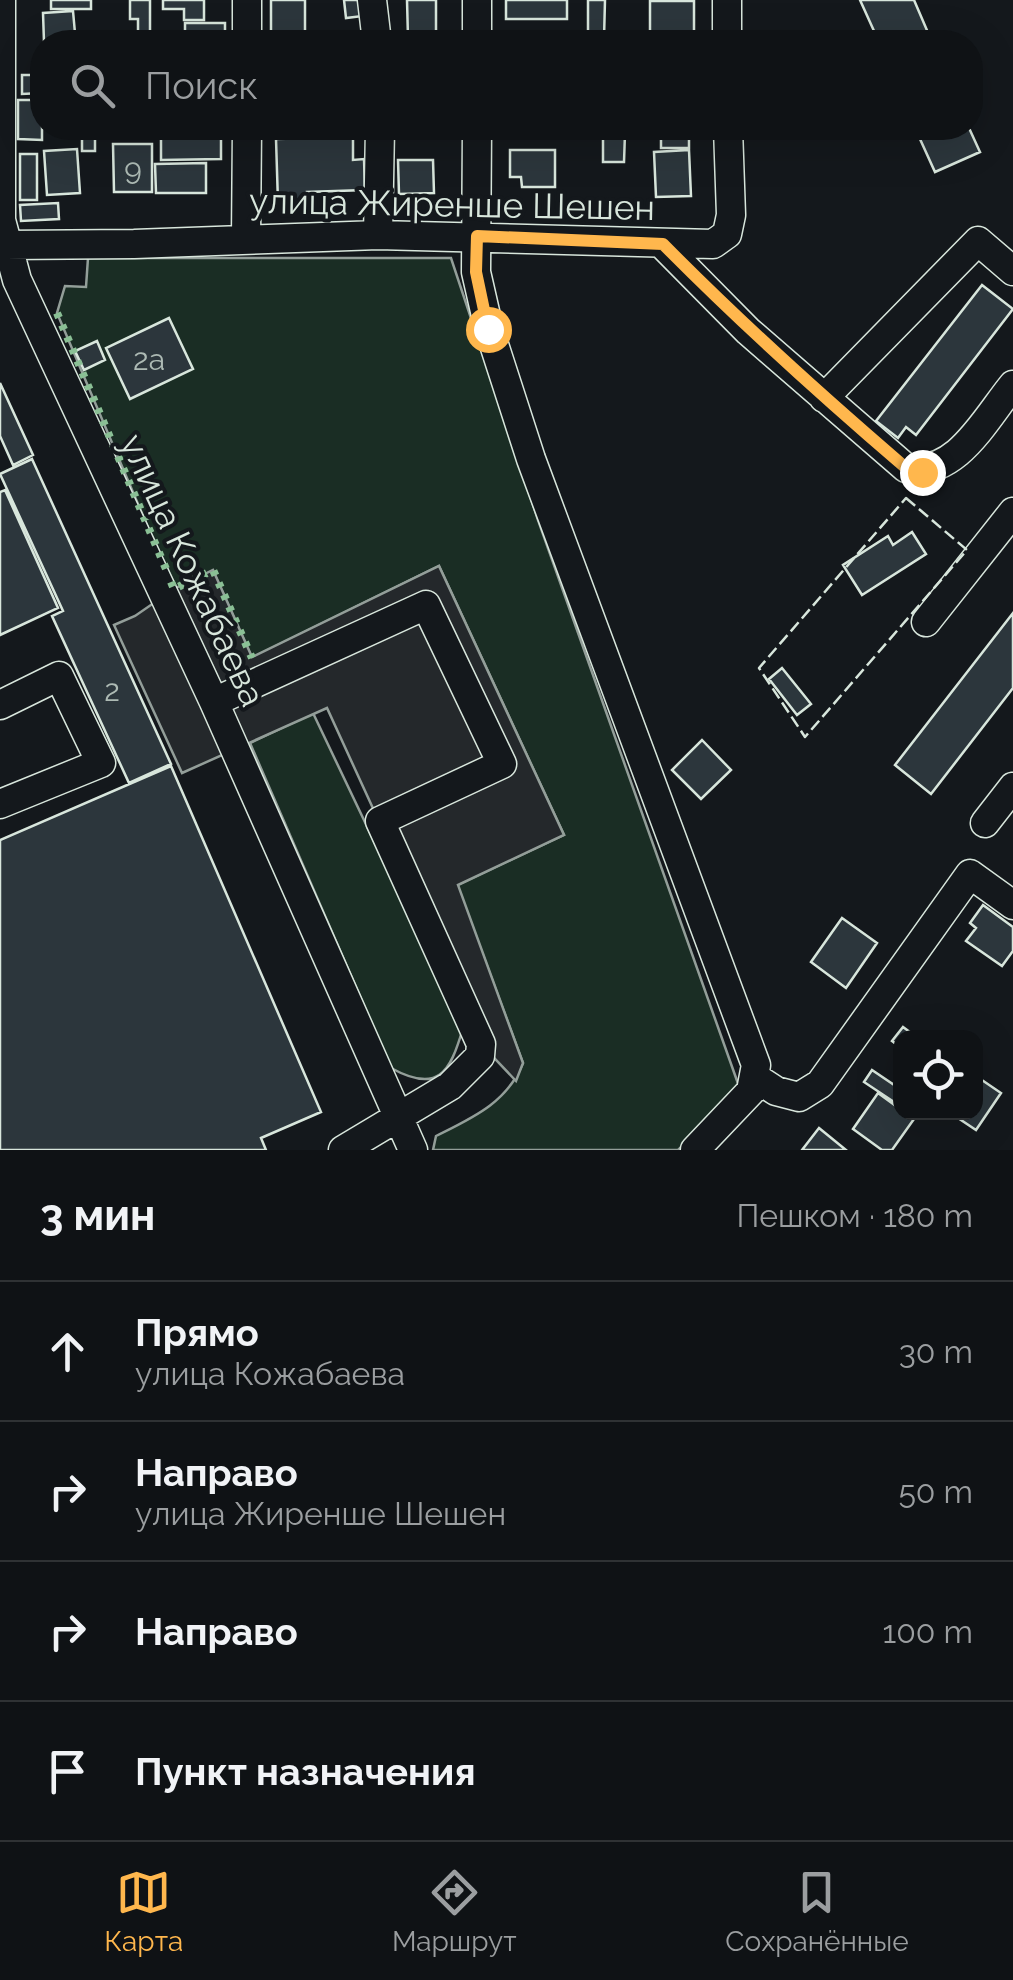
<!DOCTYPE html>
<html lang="ru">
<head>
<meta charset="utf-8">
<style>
	body { margin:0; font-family:Raleway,sans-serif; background:#181b1e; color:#f1f3f6 }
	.controls { position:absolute; right:30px; bottom:30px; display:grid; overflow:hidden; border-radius:20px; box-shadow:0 10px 40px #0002 }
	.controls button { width:90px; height:90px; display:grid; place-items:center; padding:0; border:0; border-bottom:2px solid #2f3234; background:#0f1215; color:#f1f3f6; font:50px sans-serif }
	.stop { position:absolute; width:30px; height:30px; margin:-22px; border:8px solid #ffb74d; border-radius:50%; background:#fff }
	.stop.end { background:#ffb74d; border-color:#fff; box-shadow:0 2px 10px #0008 }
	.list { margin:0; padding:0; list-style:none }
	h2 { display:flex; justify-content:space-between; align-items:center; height:130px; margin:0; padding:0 40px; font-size:42px }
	h2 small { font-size:32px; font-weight:400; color:#9b9ea0 }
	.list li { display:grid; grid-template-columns:65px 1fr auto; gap:30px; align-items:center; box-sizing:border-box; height:140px; padding:0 40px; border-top:2px solid #2f3234 }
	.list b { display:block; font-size:38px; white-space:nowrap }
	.list p { margin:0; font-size:32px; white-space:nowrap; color:#9b9ea0 }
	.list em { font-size:32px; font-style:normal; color:#9b9ea0 }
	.icon { flex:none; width:55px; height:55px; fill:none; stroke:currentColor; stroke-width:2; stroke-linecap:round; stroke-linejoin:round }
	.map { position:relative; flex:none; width:1013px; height:1150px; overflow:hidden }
	.search { position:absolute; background:#0f1215; box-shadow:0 10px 40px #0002; left:30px; right:30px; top:30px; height:110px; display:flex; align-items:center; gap:25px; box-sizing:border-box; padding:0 35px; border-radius:40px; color:#9b9ea0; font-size:38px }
	.sheet { height:690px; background:#0f1215 }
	nav { display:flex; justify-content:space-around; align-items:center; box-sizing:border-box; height:140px; border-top:2px solid #2f3234; background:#0f1215; font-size:28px; color:#9b9ea0 }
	nav a { display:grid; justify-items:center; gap:5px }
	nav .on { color:#ffb74d }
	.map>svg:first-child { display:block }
	.green { fill:#1a2d24; stroke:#939e99; stroke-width:2.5 }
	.parking { fill:#24282b; stroke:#939e99; stroke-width:2.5 }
	.building { fill:#2c363c; stroke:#d8e6dc; stroke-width:2.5 }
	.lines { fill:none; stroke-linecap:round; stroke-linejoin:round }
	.minor-casing { stroke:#d8e6dc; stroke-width:31 }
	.minor { stroke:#14181c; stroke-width:28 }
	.hedge { stroke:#8ac095; stroke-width:8; stroke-dasharray:5 8; stroke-linecap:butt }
	.fence { stroke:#d8e6dc; stroke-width:2.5; stroke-dasharray:12 5; stroke-linecap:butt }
	.route { stroke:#ffb74d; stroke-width:12 }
	.labels { text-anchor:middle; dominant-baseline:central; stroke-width:8; stroke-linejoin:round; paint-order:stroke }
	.number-label { font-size:30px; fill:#adbab4 }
	.street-label { font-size:35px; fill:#d8e6dc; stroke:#14181c }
</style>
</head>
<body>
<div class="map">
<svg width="1013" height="1150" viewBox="0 0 1013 1150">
	<rect width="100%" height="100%" fill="#14181c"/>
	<path class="green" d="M88,258H451L538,520L741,1092L678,1150H433L436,1136C472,1118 507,1103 523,1063L457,885L564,835L439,566L252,658L213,571L174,589L57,313L65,286L86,287Z
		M313,713L463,1028C450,1073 438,1094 391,1068L250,743Z"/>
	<path class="parking" d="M439,566L564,835L458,885L523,1063L516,1081L481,1044L327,708L182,773L114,625L135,616L174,589L213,570L252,657Z"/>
	<path class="building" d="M51,0H91V9H51Z
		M130,0H150V38L138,39V19H130Z
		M163,0H204V20H184V9H163Z
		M271,0H305V42H271Z
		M344,0H361L363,16L346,18Z
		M407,0H436V37L408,38Z
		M506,0H567V19H506Z
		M588,0H605L604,39H588Z
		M860,0H914L932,42H879Z
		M650,1H694V42H650Z
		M73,11L75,33H84V42H44L43,13Z
		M185,23H225V42H185Z
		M22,75H42V93L22,94Z
		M18,100H42V140L18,139Z
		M72,128H95V151H82V129Z
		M511,128H551V135L511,134Z
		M915,128H969L980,152L935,172Z
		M661,131H684V137H689V148H661Z
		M221,133V159L161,160V134Z
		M603,133H625L624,162H603Z
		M353,137V160L364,159L365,190L307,192L308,202L278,203L276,139Z
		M113,144H152V192H114Z
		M77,149L80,193L47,195L44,151Z
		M510,150H555V187H522L521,177H510Z
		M689,150L691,196L656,197L654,152Z
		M20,154H37V200H20Z
		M398,160H433L434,193L399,194Z
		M206,163V193H156L155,164Z
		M58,203L59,219L21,221L20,205Z
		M982,285L1013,309L916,435L906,427L898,438L876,421Z
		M169,318L193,369L130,399L106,348Z
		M97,341L105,360L84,370L75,351Z
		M0,383L33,455L13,465L0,436Z
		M32,459L171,764L129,783L52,616L63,611L0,474Z
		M5,490L58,608L0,635V492Z
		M912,532L926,554L862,595L843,565L888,536L893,545Z
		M1013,613V688L931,794L895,765Z
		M782,668L811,704L797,715L769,679Z
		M702,740L731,770L701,799L672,770Z
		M171,766L321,1112L261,1138L266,1150H0V840Z
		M983,905L1013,927V951L1002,966L966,941L976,928L970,923Z
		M842,918L877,943L846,988L811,962Z
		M903,1027L918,1038H900V1047L892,1041Z
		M872,1070L900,1089V1106L864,1082Z
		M976,1076L1001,1093L976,1130L949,1112H976Z
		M878,1093L900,1109V1112L914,1119L892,1150H882L853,1129Z
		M819,1128L846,1150H802Z"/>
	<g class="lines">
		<g class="minor-casing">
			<path id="minor" d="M1,0V220L17,280L214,702L413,1150
				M247,0V42
				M372,0L377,42
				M477,0V42
				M727,42V0
				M477,128L476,272L489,329L531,459L756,1065L751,1091L695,1150
				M378,235L380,128
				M246,238L247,128
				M5,245L134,244L378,235L713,244L727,234L731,215L728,128
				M663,245L748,331L906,468C956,478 985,419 1013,385
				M824,398L978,241L1013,271
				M926,622L1013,512
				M214,702L426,605L502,764L380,821L481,1044L480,1056L450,1086L343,1150
				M0,705L59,676L101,763L0,804
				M985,823L1013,787
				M756,1078L776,1091L799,1097L820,1084L970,874L1013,905"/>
		</g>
		<use href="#minor" class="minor"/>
		<path class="hedge" d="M57,313L166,569
			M171,582L174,589L213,570L252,658"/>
		<path class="fence" d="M906,498L967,550L805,737L759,668Z"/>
	</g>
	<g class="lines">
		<path class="route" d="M488,329L476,272L477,236L663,244C741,323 822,396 906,468L922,472"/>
	</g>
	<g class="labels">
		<g class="number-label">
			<text x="133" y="168">9</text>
			<text x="149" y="359">2а</text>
			<text x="112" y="690">2</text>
		</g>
		<g class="street-label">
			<text transform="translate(452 204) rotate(1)">улица Жиренше Шешен</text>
			<text transform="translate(193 570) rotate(65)">улица Кожабаева</text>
		</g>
	</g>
</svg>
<div class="controls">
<button><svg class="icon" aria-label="locate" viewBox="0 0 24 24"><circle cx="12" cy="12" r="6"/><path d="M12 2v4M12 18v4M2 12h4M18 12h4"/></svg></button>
</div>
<div class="stop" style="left:488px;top:329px"></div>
<div class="stop end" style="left:922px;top:472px"></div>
<div class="search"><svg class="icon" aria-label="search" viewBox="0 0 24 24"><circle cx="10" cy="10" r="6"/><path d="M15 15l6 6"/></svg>Поиск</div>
</div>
<section class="sheet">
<h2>3 мин<small>Пешком · 180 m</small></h2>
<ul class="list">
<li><svg class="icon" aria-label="ahead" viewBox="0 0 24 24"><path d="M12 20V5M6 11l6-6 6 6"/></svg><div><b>Прямо</b><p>улица Кожабаева</p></div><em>30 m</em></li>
<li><svg class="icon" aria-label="right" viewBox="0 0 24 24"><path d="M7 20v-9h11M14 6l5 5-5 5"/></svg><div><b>Направо</b><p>улица Жиренше Шешен</p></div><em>50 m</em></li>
<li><svg class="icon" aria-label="right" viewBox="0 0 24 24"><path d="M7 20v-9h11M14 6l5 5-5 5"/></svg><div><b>Направо</b></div><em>100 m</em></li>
<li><svg class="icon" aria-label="arrive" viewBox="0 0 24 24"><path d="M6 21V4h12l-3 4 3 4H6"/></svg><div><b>Пункт назначения</b></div></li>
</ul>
</section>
<nav>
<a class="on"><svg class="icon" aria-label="map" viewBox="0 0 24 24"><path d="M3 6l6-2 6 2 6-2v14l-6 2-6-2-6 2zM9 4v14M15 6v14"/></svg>Карта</a>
<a><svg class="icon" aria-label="directions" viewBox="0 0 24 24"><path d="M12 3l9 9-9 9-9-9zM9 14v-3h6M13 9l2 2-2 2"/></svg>Маршрут</a>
<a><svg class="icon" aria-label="saved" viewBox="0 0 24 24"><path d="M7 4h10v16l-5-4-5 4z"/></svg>Сохранённые</a>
</nav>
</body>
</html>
